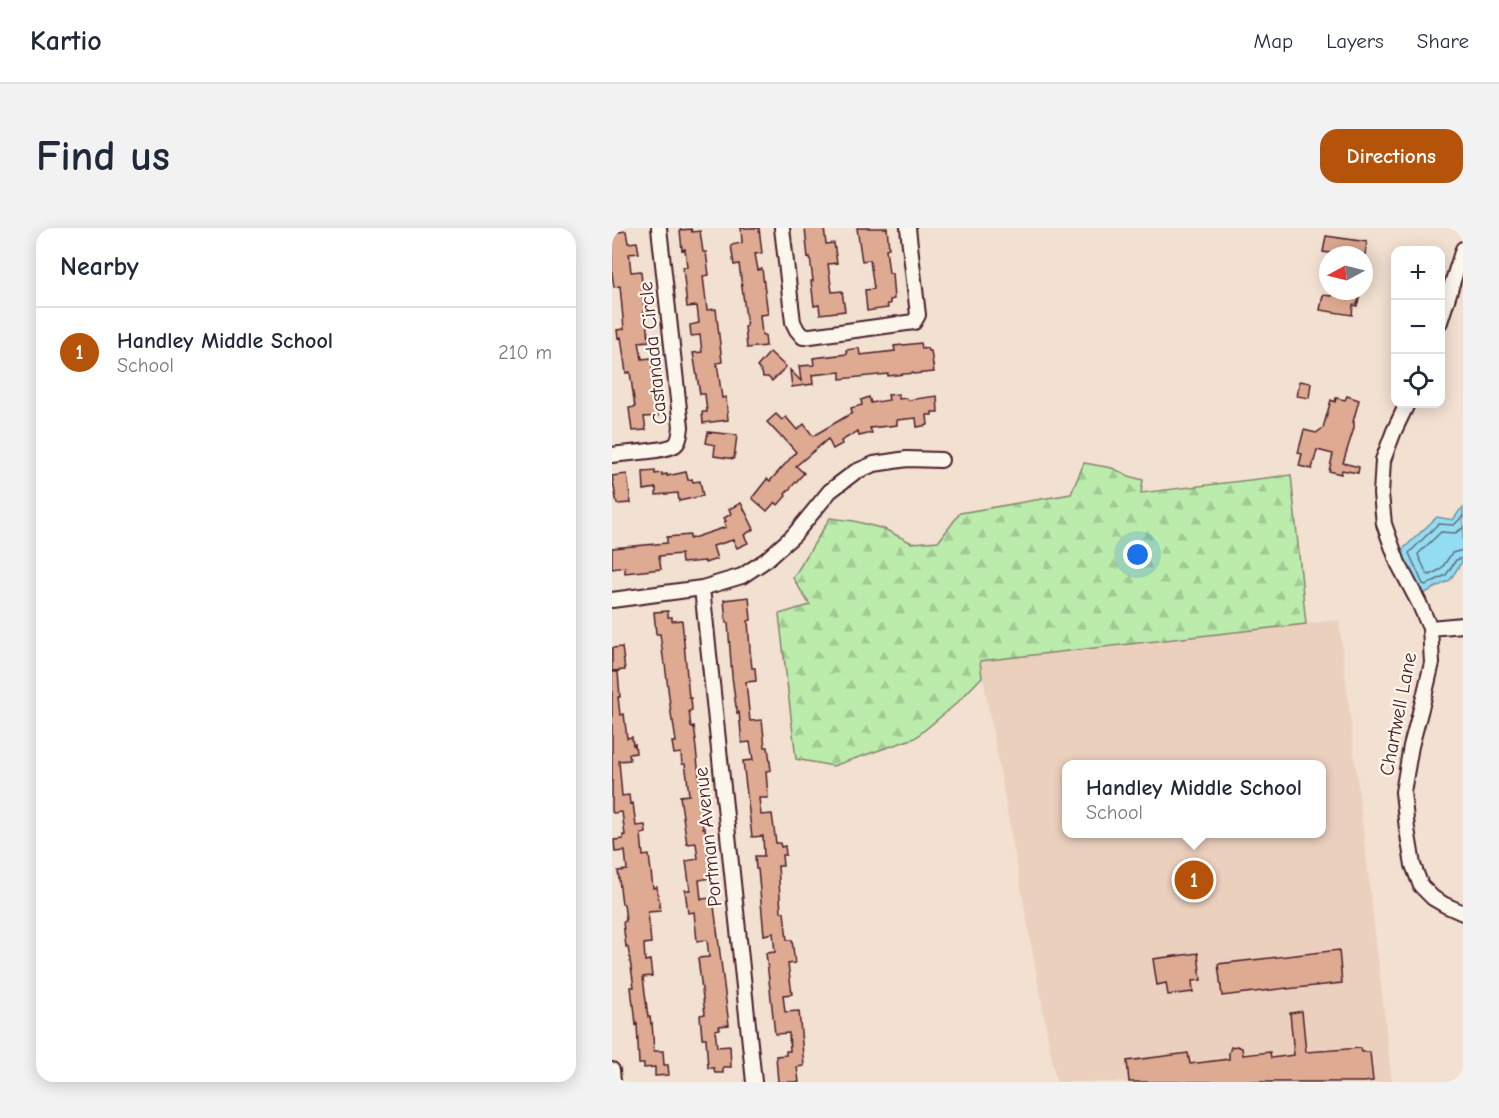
<!DOCTYPE html>
<html lang="en">
<head>
<meta charset="utf-8">
<style>
	body { margin:0; font-family:"Comic Neue",sans-serif; background:#f2f2f3; color:#1f2937 }
	.controls { position:absolute; right:18px; top:18px; display:grid; overflow:hidden; border-radius:12px; box-shadow:0 3px 15px #0003 }
	.controls button { width:54px; height:54px; display:grid; place-items:center; padding:0; border:0; border-bottom:2px solid #e0e1e3; background:#fff; color:#1f2937; font:30px sans-serif }
	.compass { position:absolute; left:707px; top:18px; width:54px; height:54px; border-radius:50%; background:#fff; box-shadow:0 3px 15px #0003; rotate:263deg }
	.you { position:absolute; left:526px; top:327px; width:21px; height:21px; margin:-15px; border:4px solid #fff; border-radius:50%; background:#1a73e8; box-shadow:0 0 0 9px #1a73e833 }
	.badge { display:grid; place-items:center; width:39px; height:39px; border-radius:50%; background:#b45309; color:#fff; font-size:20px; font-weight:700 }
	.pin { position:absolute; translate:-50% -50%; border:3px solid #fff; box-shadow:0 2px 6px #0006 }
	.popup { position:absolute; left:450px; top:532px; width:264px; height:78px; box-sizing:border-box; display:grid; place-content:center; border-radius:12px; background:#fff; filter:drop-shadow(0 2px 4px #0005); font-size:20px; white-space:nowrap; color:#747a83 }
	.popup b { font-size:22px; color:#1f2937 }
	.popup::after { content:''; position:absolute; left:50%; top:100%; margin-left:-12px; border:12px solid transparent; border-top-color:#fff }
	.list { margin:0; padding:0; list-style:none }
	h2 { display:flex; justify-content:space-between; align-items:center; height:78px; margin:0; padding:0 24px; font-size:26px }
	h2 small { font-size:20px; font-weight:400; color:#747a83 }
	.list li { display:grid; grid-template-columns:39px 1fr auto; gap:18px; align-items:center; box-sizing:border-box; height:90px; padding:0 24px; border-top:2px solid #e0e1e3 }
	.list b { display:block; font-size:22px; white-space:nowrap }
	.list p { margin:0; font-size:20px; white-space:nowrap; color:#747a83 }
	.list em { font-size:20px; font-style:normal; color:#747a83 }
	.icon { flex:none; width:33px; height:33px; fill:none; stroke:currentColor; stroke-width:2; stroke-linecap:round; stroke-linejoin:round }
	.map { position:relative; flex:none; width:851px; height:854px; overflow:hidden; border-radius:18px }
	header { display:flex; align-items:center; gap:36px; box-sizing:border-box; height:84px; padding:0 30px; background:#fff; border-bottom:2px solid #e0e1e3 }
	header strong { font-size:28px }
	nav { display:flex; gap:33px; margin-inline-start:auto; font-size:21px }
	.intro { display:flex; align-items:center; justify-content:space-between; box-sizing:border-box; height:144px; padding:0 36px }
	h1 { margin:0; font-size:42px }
	.button { padding:15px 27px; border-radius:18px; background:#b45309; color:#fff; font-size:21px; font-weight:700 }
	main { display:flex; gap:36px; padding:0 36px }
	aside { flex:1; background:#fff; border-radius:18px; box-shadow:0 3px 15px #0003 }
	.map>svg:first-child { display:block }
	.built { fill:#ecd0be; fill-rule:evenodd }
	.forest { fill:url(#forest-firs); stroke:#82866c; stroke-width:1.5 }
	.water { fill:#92ddf2; stroke:#7591a2; stroke-width:1.5 }
	.lines { fill:none; stroke-linecap:round; stroke-linejoin:round }
	.shore { stroke:#676b7b; stroke-width:1.5 }
	.building { fill:#deaa91; stroke:#4a1f2b; stroke-width:1.5 }
	.minor-casing { stroke:#4a1f2b; stroke-width:18 }
	.minor { stroke:#fbf7ec; stroke-width:14 }
	.labels { text-anchor:middle; dominant-baseline:central; stroke-width:4.5; stroke-linejoin:round; paint-order:stroke }
	.street-label { font-size:20px; fill:#4a1f2b; stroke:#fbf7ec }
</style>
</head>
<body>
<header>
<strong>Kartio</strong>
<nav><a>Map</a><a>Layers</a><a>Share</a></nav>
</header>
<div class="intro"><h1>Find us</h1><a class="button">Directions</a></div>
<main>
<aside>
<h2>Nearby<small></small></h2>
<ul class="list">
<li><span class="badge">1</span><div><b>Handley Middle School</b><p>School</p></div><em>210 m</em></li>
</ul>
</aside>
<div class="map">
<svg width="851" height="854" viewBox="0 0 851 854">
	<defs>
		<pattern id="forest-firs" width="22" height="20" patternUnits="userSpaceOnUse" patternTransform="scale(1.5)"><rect width="22" height="20" fill="#bbecac"/><path d="M5 1l3.5 6h-7zM16 11l3.5 6h-7z" fill="#a2ca94"/></pattern>
	</defs>
	<rect width="100%" height="100%" fill="#f2e0d1"/>
	<filter id="ink" filterUnits="userSpaceOnUse"><feTurbulence type="fractalNoise" baseFrequency=".0167" numOctaves="2"/><feDisplacementMap in="SourceGraphic" scale="12" xChannelSelector="R" yChannelSelector="G"/><feConvolveMatrix kernelMatrix="1 2 1 2 8 2 1 2 1" color-interpolation-filters="sRGB"/></filter>
	<g filter="url(#ink)">
		<path class="built" d="M727,392L780,854H444L368,433ZM454,536H710V606H454Z"/>
		<path class="forest" d="M472,235L500,240L517,248L531,252L529,265L679,247L694,396L368,433L370,449L345,475L303,510L221,538L184,531L167,386L198,377L181,350L218,290L242,293L272,301L300,315L327,313L348,285L459,266Z"/>
		<path class="water" d="M851,280V332L838,352L811,366L807,360L789,323L825,289L841,292L848,282Z"/>
		<g class="lines">
			<path class="shore" d="M851,288L842,297L826,296L797,325L811,356L814,357L834,347L844,332L851,330
				M851,300L843,305L829,304L807,325L806,327L815,346L818,347L829,341L840,325L851,322"/>
		</g>
		<path class="building" d="M129,0H147L150,25L143,26L146,42L150,41L156,86L148,87L150,107H153L154,118L135,120L133,99L135,98L127,36L122,37L119,17L130,15Z
			M193,0H212L214,16L222,15L225,35L216,36L220,64L230,63L233,83L208,86L207,77L202,78L199,53H201L198,29L196,30Z
			M245,0H275L277,20L274,21L277,45H280L282,71L278,72V76H275L276,80L255,83L253,62L262,61L258,32L250,33Z
			M79,1L80,4L88,3L91,24H94L97,47L91,48L95,82L104,81L110,134L105,135L110,170L114,169L116,192L91,195L90,184H95L93,166H88L81,125L90,124L88,107L79,108L78,97L87,95L85,78L75,79L71,39H75L73,21L70,22L68,2Z
			M14,3L16,15L25,14L27,25L17,26L19,44L29,43L33,93H35L37,113L27,114L30,131L39,130L43,159H41L43,176H45L46,188L32,189L34,202L20,203L17,180L23,179L18,144L14,145L9,109L6,110L5,102L12,101L8,58L2,59L0,45V5Z
			M714,8L755,14L753,27H731L711,24Z
			M720,63H749L746,75H745V78L741,77L740,87L708,82L711,67L720,68Z
			M309,115L310,121L315,120L316,123H319L322,144L301,146V145L276,148V146L228,151V144L200,147L201,156L180,159L178,142L189,153L187,138L202,137L201,130L235,126L234,122L247,120L248,127L283,123L282,118Z
			M158,124L174,139L160,153L156,149H151L150,144L145,139Z
			M688,153L699,155L697,170L685,168Z
			M287,166V171L295,170L296,172L325,168L326,184H320V187H315L316,197L305,199L304,190L285,192V197L258,200L260,205L247,208L246,203L229,213L230,216L221,221L216,211L184,238L192,245L173,266L174,268L166,277L163,274L155,283L140,270L155,251L158,253L184,224L170,208L169,209L155,194L164,186L170,192L174,189L185,202L192,196L201,208L240,185L239,180L250,177L249,172L257,169L259,175L277,172L276,167Z
			M735,168L747,172L741,194H742V200L731,235L747,239L746,245L730,242L729,246L717,243L721,226L705,222L700,241L687,238L690,226L686,225L692,202L704,205L711,200L719,172L723,174L724,170L733,172Z
			M96,204L125,207L122,231L102,228L103,217L94,215Z
			M43,243V246L50,245V247L55,246V248L74,244L76,252L80,251L81,254L88,253L91,268L67,273L66,265L44,267V260L32,262L31,244Z
			M15,246L19,275L5,276L0,248Z
			M129,275L142,301L132,307L136,315L125,320L121,312L101,318L105,331L93,335V333L70,335L69,326L47,328L49,341L13,345V339L0,341V320L55,315V309L78,307V311L114,299L112,294L114,293L112,290L119,286L117,281Z
			M137,369L139,392L136,393L138,422L140,440H143L144,453L134,454L138,493L150,492L153,519H156L159,542L154,543L156,570H147L149,587L160,586L164,615H168L169,619L173,618L174,627H170L171,638H166L169,684H172L175,712H180L183,735L176,736L180,766L171,767L173,784L187,783L192,838L185,839L187,854H166L164,828L174,827V823H178L177,805L163,806L154,725L163,724L161,705L152,707L146,641H144L143,628H152L151,608L140,609L131,533L141,532L138,514L130,515L127,484L125,485V479H124L120,448L116,395H114L112,372Z
			M56,383V389H60V393L70,392L77,470H79L80,482L77,483L79,499L82,498L84,512H83L91,583L89,584L91,600H93L94,608L99,650L87,652L89,671L101,670L117,797L107,798L108,801L103,802L105,819L118,818L119,839H111V845H103L102,840H96L94,810H90L88,787L93,786L86,730L97,729L95,712L85,713L82,684L76,685L73,662H78L74,633L86,631L84,615L75,616L68,568L77,567L75,549L73,536H70L69,525L62,526L60,514H64L61,493H60L53,436H52L48,406H44L42,384Z
			M10,419L13,442L0,443V420Z
			M0,444H6L8,469H6L8,487L12,486L15,510L20,509L21,517L23,516L24,525L17,526L18,532L7,533L10,568L17,567L18,576L21,575L24,598L33,597L34,605L29,606L31,628L37,627L41,660L45,659L48,683L36,684L39,715L32,716L33,733L38,732L40,748L31,749L36,789H38L39,796L40,795L42,823H51L52,837H56L57,847L43,848V839L32,840V836H27L25,796L24,797L22,777H21L19,759H22L16,719H14L12,703L11,694L14,693L12,676H10L6,643L15,642L13,623L3,624L2,612L11,611V607H13L10,584L1,585L0,583Z
			M727,722L730,755L675,761V760L610,768L606,736Z
			M586,725L589,752L580,753L581,764L556,767L554,755L545,757L541,731Z
			M690,783L694,824L749,820L750,824H758L761,853L752,854H517L515,833L576,825L578,836L617,831V825L619,819L625,818L630,820L631,827L658,824L659,830L682,827L678,785Z"/>
		<g class="lines">
			<g class="minor-casing">
				<path id="minor" d="M170,0L181,94L185,102L191,109L302,94L306,87L296,0
					M828,94L851,21
					M795,176L782,203L771,232L769,266L772,296L786,335L807,375L818,400L820,435L811,473L799,518L791,564L795,601L801,637L809,658L821,670L833,677L851,685
					M0,227C12,225 55,223 63,217C68,213 68,205 69,199L47,0
					M90,360L142,854
					M0,372L90,360L130,348L154,332L182,307L218,263L243,244L262,236L295,231L329,232
					M818,400L851,397
					M0,842L1,854"/>
			</g>
			<use href="#minor" class="minor"/>
		</g>
	</g>
	<g class="labels">
		<g class="street-label">
			<text transform="translate(41 125) rotate(-96)">Castanada Circle</text>
			<text transform="translate(786 486) rotate(-79)">Chartwell Lane</text>
			<text transform="translate(96 609) rotate(-96)">Portman Avenue</text>
		</g>
	</g>
</svg>
<div class="controls">
<button>+</button>
<button>−</button>
<button><svg class="icon" aria-label="locate" viewBox="0 0 24 24"><circle cx="12" cy="12" r="6"/><path d="M12 2v4M12 18v4M2 12h4M18 12h4"/></svg></button>
</div>
<svg class="compass" viewBox="-18 -18 36 36"><path d="M0-13l5 13h-10z" fill="#e53935"/><path d="M0 13l5-13h-10z" fill="#747a83"/></svg>
<div class="you"></div>
<div class="pin badge" style="left:582px;top:652px">1</div>
<div class="popup"><b>Handley Middle School</b>School</div>
</div>
</main>
</body>
</html>
